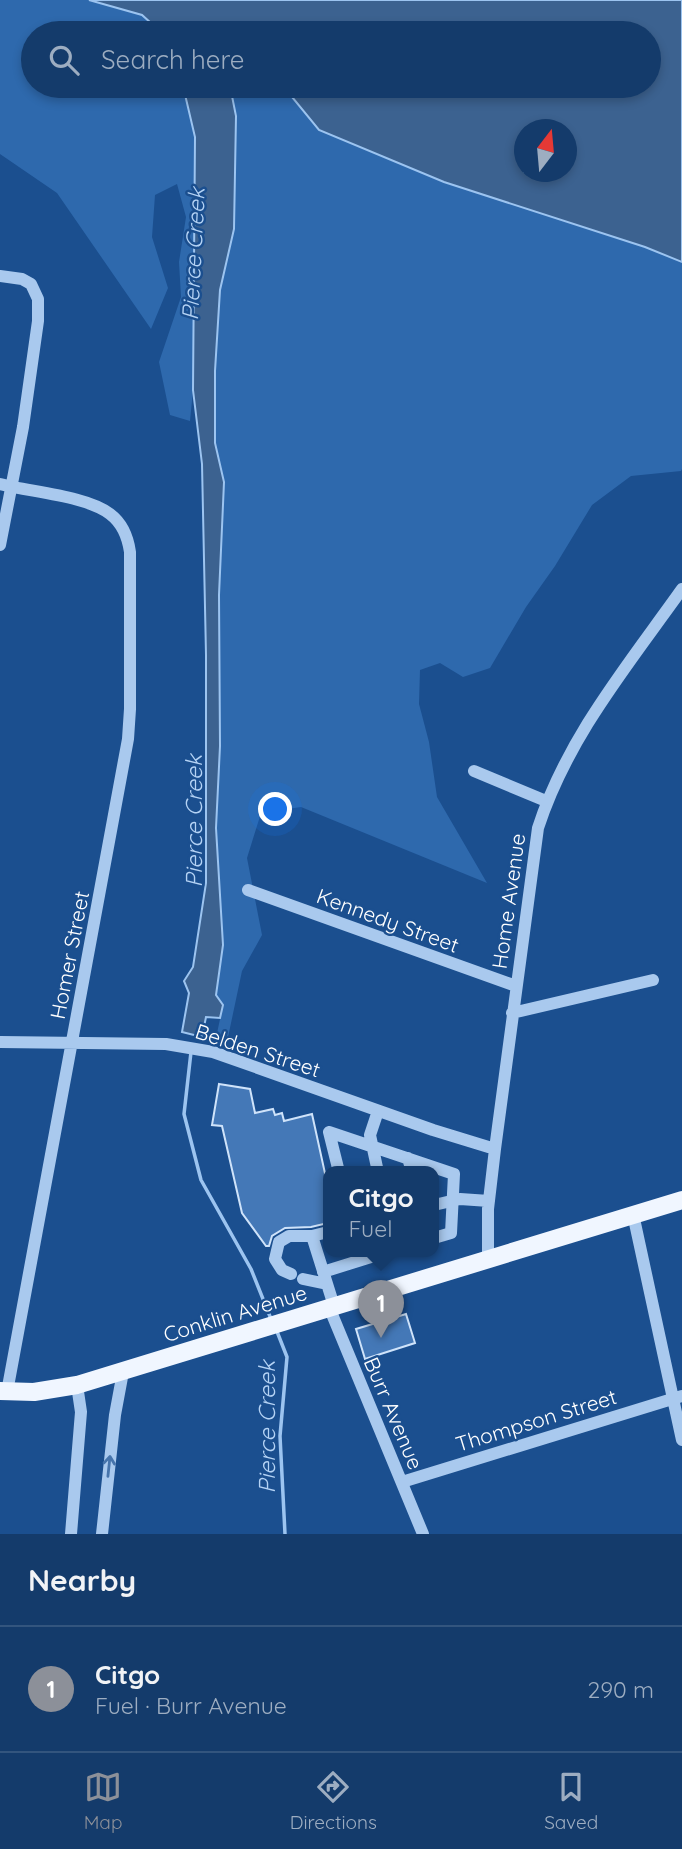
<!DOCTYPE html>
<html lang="en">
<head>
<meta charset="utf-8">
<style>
	body { margin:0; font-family:Quicksand,sans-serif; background:#1d4271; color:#f1f3f6 }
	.compass { position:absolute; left:514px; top:119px; width:63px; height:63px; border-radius:50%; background:#143b6b; box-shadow:0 4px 10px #0003; rotate:16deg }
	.you { position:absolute; left:276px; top:810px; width:24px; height:24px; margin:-18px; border:5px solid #fff; border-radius:50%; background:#1a73e8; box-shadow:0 0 0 10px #1a73e833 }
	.badge { display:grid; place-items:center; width:46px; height:46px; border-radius:50%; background:#8c9099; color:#fff; font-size:23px; font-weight:700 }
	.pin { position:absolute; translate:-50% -58px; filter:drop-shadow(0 2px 4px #0008) }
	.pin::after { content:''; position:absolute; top:37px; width:24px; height:21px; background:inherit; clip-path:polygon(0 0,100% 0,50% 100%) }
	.popup { position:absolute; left:323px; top:1166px; width:116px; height:91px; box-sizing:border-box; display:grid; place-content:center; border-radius:14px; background:#143b6b; filter:drop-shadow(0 2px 5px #0005); font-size:23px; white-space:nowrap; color:#9dadc1 }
	.popup b { font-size:26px; color:#f1f3f6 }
	.popup::after { content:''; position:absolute; left:50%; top:100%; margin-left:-14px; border:14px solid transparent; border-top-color:#143b6b }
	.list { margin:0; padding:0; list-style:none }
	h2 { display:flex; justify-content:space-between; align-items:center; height:91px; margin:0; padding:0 28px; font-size:30px }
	h2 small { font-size:23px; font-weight:400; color:#9dadc1 }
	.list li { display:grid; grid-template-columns:46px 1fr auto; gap:21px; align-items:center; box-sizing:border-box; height:126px; padding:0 28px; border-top:2px solid #33557e }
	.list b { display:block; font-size:26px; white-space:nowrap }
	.list p { margin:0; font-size:23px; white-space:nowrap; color:#9dadc1 }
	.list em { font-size:23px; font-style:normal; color:#9dadc1 }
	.icon { flex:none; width:38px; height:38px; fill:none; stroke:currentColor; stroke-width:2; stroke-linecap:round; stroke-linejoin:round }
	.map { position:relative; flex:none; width:682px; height:1534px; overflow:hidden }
	.search { position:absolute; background:#143b6b; box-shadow:0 4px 10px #0003; left:21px; right:21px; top:21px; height:77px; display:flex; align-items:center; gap:18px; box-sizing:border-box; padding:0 24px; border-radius:38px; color:#9dadc1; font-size:26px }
	.sheet { height:217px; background:#143b6b }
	nav { display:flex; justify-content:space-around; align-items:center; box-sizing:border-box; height:98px; border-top:2px solid #33557e; background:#143b6b; font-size:19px; color:#9dadc1 }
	nav a { display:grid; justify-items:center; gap:4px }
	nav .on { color:#8c9099 }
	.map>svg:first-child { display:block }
	.green { fill:#2e69ad }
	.water { fill:#3c6290; stroke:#9cc4f0; stroke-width:2; fill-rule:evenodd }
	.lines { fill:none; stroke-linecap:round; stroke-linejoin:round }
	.stream { stroke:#9cc4f0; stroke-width:3.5 }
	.building { fill:#4478b7; stroke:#cfe3fa; stroke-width:2 }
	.minor { stroke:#a9c9ee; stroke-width:12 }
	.major { stroke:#f0f6ff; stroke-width:18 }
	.oneway { stroke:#4674ac }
	.labels { text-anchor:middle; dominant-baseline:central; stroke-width:5; stroke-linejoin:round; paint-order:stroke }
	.street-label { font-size:21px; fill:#fff; stroke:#1b4f8f }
	.water-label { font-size:23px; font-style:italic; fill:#b5d3f5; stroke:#1b4f8f }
</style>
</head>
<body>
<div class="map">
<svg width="682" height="1534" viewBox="0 0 682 1534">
	<rect width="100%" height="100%" fill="#1b4f8f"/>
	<path class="green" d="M0,0H89L142,15L162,33H33V86H183L195,137L193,390L190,421L170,415L159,362L181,297L179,262L186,217L177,184L155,195L152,237L168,288L151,329L57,193L0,154Z
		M230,86H283L319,130L444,182L645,247L682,262V469L681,471L631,476L592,505L555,566L526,607L490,668L463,677L440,663L420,670L419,704L429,742L437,797L487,883L301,807L261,813L247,858L262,935L242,971L227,1042L216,1038L223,1005L216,995L218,877L216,828L220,746L219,595L224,483L215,443V371L220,290L234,228L236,116Z"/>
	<path class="water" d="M89,0H682V262L645,247L444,182L319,130L283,86H649V33H162L142,15ZM524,130H566V172H524Z
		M183,86H230L236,116L234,229L220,290L215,371V443L224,482L219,595L220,746L216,828L223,945L216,995L223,1005L220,1018L206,1017L202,1037L182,1032L189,993L184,981L193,967L206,883V655L202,464L193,390L195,137Z"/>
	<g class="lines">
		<path class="stream" d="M191,1052L184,1114L201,1180L251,1269L271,1319
			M276,1329L287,1357L280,1436L285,1534"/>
	</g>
	<path class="building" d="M219,1084L250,1089L255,1113L273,1109L275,1115L282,1113L284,1121L312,1114L328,1187V1223L311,1227L285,1228L272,1236L269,1246H266L242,1213L222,1126L212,1125Z
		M406,1314L415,1343L365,1359L356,1329Z"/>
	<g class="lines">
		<path class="minor" d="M0,276L22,279L31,284L38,299V321L23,427L0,545
			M0,484C30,492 87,496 110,514C122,523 128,538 130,552V709L128,739L7,1392
			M474,771L546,801
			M248,890L516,986
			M512,1013L653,980
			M0,1042L166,1044L213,1052L433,1130L495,1149
			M329,1132L454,1174L451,1233L434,1238
			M329,1132L339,1172
			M408,1158L412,1172
			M378,1172L370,1135L378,1111
			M434,1205L460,1199L489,1201
			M633,1214L682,1440
			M328,1232L312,1236L334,1306
			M488,1259V1209L495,1149L538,828C567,738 628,665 682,589
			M323,1272L387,1252
			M291,1274L282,1270L275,1259L279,1242L289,1236H312
			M303,1279L327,1284
			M329,1307L423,1534
			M402,1482L682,1396
			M71,1534L81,1412L77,1385
			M102,1534L115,1415L123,1372"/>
		<path class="major" d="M0,1391L34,1392L77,1385L682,1200"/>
	</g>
	<defs><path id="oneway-shaft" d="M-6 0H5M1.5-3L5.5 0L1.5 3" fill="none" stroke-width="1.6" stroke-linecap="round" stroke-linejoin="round" transform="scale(1.75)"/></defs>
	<use class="oneway" href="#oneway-shaft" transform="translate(109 1466) rotate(-84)"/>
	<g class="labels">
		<g class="street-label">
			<text transform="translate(508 901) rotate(-82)">Home Avenue</text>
			<text transform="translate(388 920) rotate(20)">Kennedy Street</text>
			<text transform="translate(69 955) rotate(-79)">Homer Street</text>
			<text transform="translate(258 1050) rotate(18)">Belden Street</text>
			<text transform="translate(235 1313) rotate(-17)">Conklin Avenue</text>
			<text transform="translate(394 1413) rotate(67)">Burr Avenue</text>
			<text transform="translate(536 1420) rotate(-17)">Thompson Street</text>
		</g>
		<g class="water-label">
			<text transform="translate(193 254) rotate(-87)">Pierce Creek</text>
			<text transform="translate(193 821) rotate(-90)">Pierce Creek</text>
			<text transform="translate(266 1427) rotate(-90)">Pierce Creek</text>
		</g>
	</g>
</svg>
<svg class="compass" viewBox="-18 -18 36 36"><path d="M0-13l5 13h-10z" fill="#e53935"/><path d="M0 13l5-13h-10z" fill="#9dadc1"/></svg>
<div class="you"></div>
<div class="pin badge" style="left:381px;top:1338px">1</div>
<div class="popup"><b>Citgo</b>Fuel</div>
<div class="search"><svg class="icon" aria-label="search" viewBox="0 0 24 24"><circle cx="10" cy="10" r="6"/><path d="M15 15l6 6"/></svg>Search here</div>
</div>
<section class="sheet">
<h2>Nearby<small></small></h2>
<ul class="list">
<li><span class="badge">1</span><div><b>Citgo</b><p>Fuel · Burr Avenue</p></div><em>290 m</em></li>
</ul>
</section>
<nav>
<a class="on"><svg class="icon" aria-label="map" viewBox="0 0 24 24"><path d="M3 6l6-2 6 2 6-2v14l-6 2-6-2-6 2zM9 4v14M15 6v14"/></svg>Map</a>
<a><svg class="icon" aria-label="directions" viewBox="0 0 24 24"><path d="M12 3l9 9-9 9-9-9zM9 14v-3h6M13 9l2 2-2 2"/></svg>Directions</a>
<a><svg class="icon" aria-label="saved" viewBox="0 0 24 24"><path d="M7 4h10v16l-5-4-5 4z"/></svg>Saved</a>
</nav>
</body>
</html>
